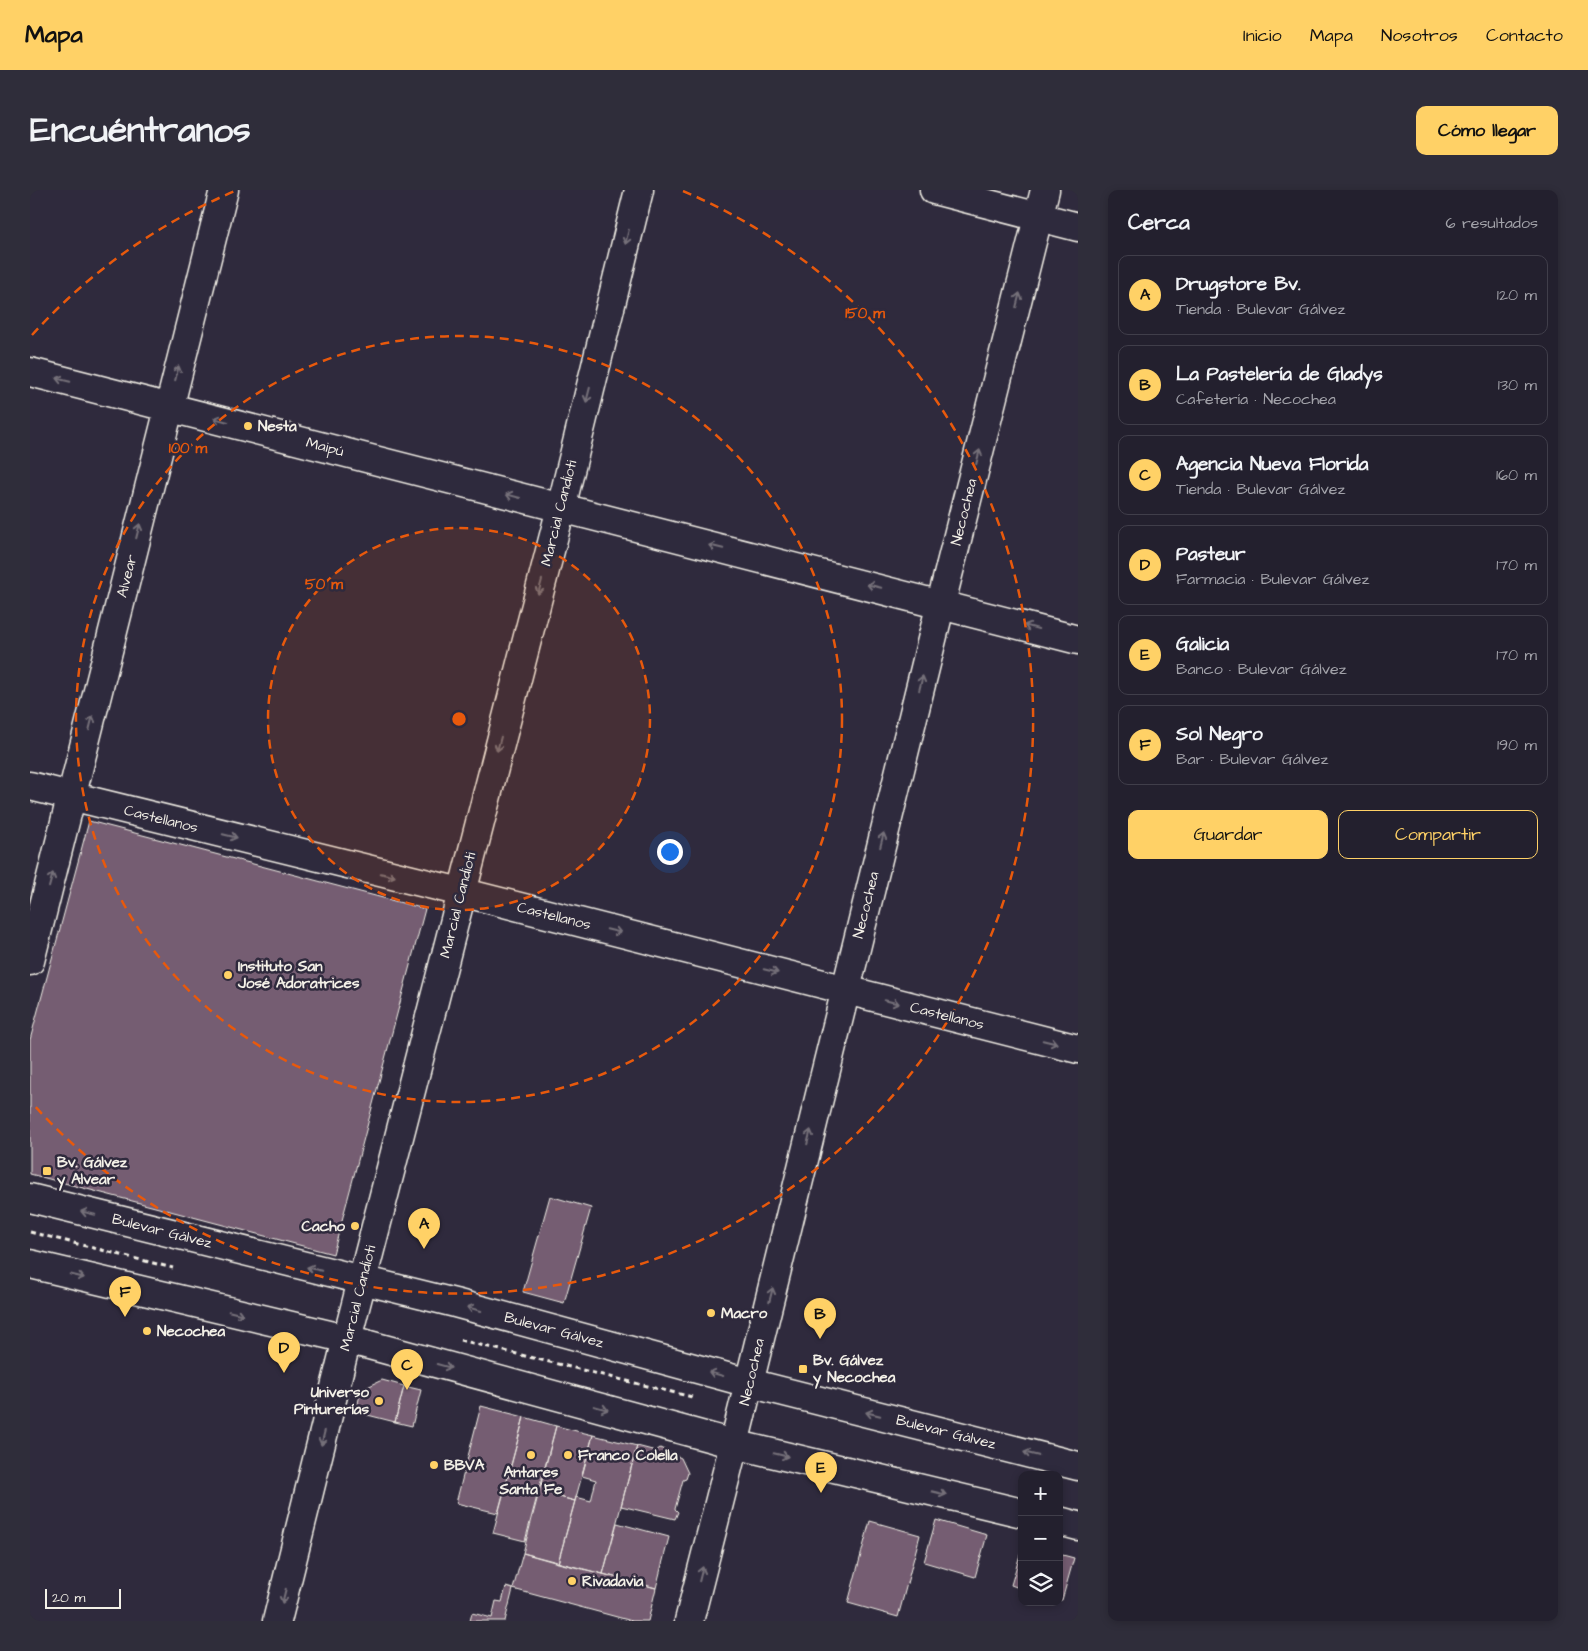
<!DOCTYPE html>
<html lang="es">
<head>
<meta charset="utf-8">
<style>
	body { margin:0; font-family:"Architects Daughter",sans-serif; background:#2f2d3a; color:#f1f3f6 }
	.controls { position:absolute; right:15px; bottom:15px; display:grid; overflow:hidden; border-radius:10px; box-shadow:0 2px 8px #0003 }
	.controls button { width:45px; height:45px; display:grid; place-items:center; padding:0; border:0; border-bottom:1px solid #403e4a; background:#23202e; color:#f1f3f6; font:25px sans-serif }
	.scale { position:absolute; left:15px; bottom:12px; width:76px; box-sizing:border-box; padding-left:5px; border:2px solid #f4f1e8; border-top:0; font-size:14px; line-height:18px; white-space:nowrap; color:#f4f1e8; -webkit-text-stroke:4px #2f2a3d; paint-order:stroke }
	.you { position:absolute; left:639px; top:661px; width:18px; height:18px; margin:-12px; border:4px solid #fff; border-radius:50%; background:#1a73e8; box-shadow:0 0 0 8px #1a73e833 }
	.badge { display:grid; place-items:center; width:32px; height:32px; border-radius:50%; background:#ffd166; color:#111; font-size:16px; font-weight:700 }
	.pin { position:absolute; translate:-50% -41px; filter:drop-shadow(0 1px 2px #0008) }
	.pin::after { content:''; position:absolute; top:26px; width:18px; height:15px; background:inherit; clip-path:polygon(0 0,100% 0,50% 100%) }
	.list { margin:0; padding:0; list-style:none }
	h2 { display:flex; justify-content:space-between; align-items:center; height:65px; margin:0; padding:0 20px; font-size:21px }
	h2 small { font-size:16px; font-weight:400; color:#a3a3aa }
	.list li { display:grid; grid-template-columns:32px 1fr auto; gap:15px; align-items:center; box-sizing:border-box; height:80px; margin:0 10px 10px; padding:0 10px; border:1px solid #403e4a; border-radius:10px }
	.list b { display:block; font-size:19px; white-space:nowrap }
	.list p { margin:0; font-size:16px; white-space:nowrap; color:#a3a3aa }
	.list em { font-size:16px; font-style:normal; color:#a3a3aa }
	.actions { display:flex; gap:10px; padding:15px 20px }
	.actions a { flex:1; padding:11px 0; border:1px solid #ffd166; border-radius:10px; text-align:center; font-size:18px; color:#ffd166 }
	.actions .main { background:#ffd166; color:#111 }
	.icon { flex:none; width:28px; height:28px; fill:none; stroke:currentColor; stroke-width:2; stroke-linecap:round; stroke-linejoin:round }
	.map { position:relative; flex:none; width:1048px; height:1431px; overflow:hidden; border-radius:10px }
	header { display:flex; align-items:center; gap:30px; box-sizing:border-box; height:70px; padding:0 25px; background:#ffd166; color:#111 }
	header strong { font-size:24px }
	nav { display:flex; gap:28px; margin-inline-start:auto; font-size:18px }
	.intro { display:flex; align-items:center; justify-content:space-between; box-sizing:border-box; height:120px; padding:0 30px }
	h1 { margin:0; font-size:35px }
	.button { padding:12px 22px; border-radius:10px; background:#ffd166; color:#111; font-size:18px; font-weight:700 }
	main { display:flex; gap:30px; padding:0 30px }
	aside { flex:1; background:#23202e; border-radius:10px; box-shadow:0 2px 8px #0003 }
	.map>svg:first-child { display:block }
	.building { fill:#745d72; stroke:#f4f1e8 }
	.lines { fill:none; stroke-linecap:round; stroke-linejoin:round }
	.street-casing { stroke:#f4f1e8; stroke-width:31 }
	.secondary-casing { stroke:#f4f1e8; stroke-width:31 }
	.primary-casing { stroke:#f4f1e8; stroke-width:31 }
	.path { stroke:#f4f1e8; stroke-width:3; stroke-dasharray:5 4; stroke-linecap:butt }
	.street { stroke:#2f2a3d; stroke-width:28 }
	.secondary { stroke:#2f2a3d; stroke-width:28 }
	.primary { stroke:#2f2a3d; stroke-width:28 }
	.oneway { stroke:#747079 }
	.ring { fill:none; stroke:#e8590c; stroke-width:2.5; stroke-dasharray:9 6 }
	.poi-dot { fill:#ffd166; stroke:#2f2a3d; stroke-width:2 }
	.labels { text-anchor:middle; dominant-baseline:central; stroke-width:5; stroke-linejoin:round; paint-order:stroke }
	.poi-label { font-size:15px; font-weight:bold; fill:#f4f1e8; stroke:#2f2a3d; text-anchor:start }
	.street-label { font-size:15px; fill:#f4f1e8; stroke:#2f2a3d }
	.centre { fill:#e8590c; stroke:#2f2a3d; stroke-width:2.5 }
	.ring-label { font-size:15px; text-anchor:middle; font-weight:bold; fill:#e8590c; stroke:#2f2a3d; stroke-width:5; stroke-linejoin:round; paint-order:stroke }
</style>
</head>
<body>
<header>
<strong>Mapa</strong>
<nav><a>Inicio</a><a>Mapa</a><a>Nosotros</a><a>Contacto</a></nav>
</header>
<div class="intro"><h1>Encuéntranos</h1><a class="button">Cómo llegar</a></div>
<main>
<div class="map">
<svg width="1048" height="1431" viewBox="0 0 1048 1431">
	<rect width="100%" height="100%" fill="#2f2a3d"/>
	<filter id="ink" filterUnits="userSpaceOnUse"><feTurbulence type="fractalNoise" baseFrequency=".02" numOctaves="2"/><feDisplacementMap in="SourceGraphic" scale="10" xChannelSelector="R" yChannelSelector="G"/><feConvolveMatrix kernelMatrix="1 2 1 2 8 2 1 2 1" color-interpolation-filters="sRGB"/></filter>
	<g filter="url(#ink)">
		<path class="building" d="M59,631L395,719L303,1064L0,984V850Z
			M520,1006L561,1018L534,1113L493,1102Z
			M352,1190L374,1196L365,1232L326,1222L331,1200Z
			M374,1196L391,1200L382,1236L365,1232Z
			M451,1216L494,1227L468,1323L426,1313Z
			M494,1227L526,1236L495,1351L463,1343Z
			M526,1236L563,1245L545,1311L522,1305L524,1297L511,1294Z
			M563,1245L607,1256L573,1384L528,1373L546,1307L561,1311L566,1290L552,1286Z
			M607,1256L626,1261L630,1258L651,1268L658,1283L656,1289L653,1290L645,1319L648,1322L645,1329L591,1316Z
			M511,1294L524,1297L522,1305L545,1311L528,1373L493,1363Z
			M906,1330L957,1345L945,1387L894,1372Z
			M840,1331L890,1345L868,1427L818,1413Z
			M587,1333L639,1347L626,1398L573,1384Z
			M992,1358V1399L981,1395Z
			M493,1363L626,1398L618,1431H602L483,1399Z
			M1029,1364L1044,1368L1032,1410H1029Z
			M476,1397L483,1399L475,1431H440L442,1423L462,1428L466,1411L472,1412Z"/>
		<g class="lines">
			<g class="street-casing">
				<path id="street" d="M904,0L1048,37
					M0,182L1048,450
					M0,596L431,702L1048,859
					M0,771L194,0
					M247,1431L317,1149
					M659,1431L704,1254"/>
			</g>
			<g class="secondary-casing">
				<path id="secondary" d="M317,1149L531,318L609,0
					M704,1254L911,413L1015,0"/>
			</g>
			<g class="primary-casing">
				<path id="primary" d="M0,1008L425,1113L719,1193L1048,1276
					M0,1074L317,1149L704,1254L992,1323
					M1029,1331L1048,1336"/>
			</g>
			<path class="path" d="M0,1042L143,1078
				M430,1150L662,1207"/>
			<use href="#street" class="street"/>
			<use href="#secondary" class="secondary"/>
			<use href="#primary" class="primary"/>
		</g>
		<defs><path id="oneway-shaft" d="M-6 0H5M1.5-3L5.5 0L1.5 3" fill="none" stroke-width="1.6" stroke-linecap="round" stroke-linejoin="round" transform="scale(1.25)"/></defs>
		<g class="oneway">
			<use href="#oneway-shaft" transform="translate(597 47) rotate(104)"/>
			<use href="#oneway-shaft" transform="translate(988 110) rotate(-76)"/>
			<use href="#oneway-shaft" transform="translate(147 183) rotate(-76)"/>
			<use href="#oneway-shaft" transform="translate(33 190) rotate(-166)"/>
			<use href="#oneway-shaft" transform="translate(558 205) rotate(104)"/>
			<use href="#oneway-shaft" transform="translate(191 230) rotate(-165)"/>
			<use href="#oneway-shaft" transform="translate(948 267) rotate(-76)"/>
			<use href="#oneway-shaft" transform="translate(483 306) rotate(-165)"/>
			<use href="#oneway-shaft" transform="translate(108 341) rotate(-76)"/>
			<use href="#oneway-shaft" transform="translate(686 357) rotate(-166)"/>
			<use href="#oneway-shaft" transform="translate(844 396) rotate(-166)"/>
			<use href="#oneway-shaft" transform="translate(510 397) rotate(105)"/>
			<use href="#oneway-shaft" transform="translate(1001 437) rotate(-165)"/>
			<use href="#oneway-shaft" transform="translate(891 493) rotate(-76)"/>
			<use href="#oneway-shaft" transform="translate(61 533) rotate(-76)"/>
			<use href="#oneway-shaft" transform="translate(469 554) rotate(105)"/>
			<use href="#oneway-shaft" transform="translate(200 646) rotate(14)"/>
			<use href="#oneway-shaft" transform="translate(852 650) rotate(-76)"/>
			<use href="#oneway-shaft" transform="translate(358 685) rotate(14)"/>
			<use href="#oneway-shaft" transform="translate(21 690) rotate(-75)"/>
			<use href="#oneway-shaft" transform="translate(584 741) rotate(14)"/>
			<use href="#oneway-shaft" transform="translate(741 781) rotate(14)"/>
			<use href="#oneway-shaft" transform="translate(862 812) rotate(14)"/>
			<use href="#oneway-shaft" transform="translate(1020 852) rotate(14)"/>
			<use href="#oneway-shaft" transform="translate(779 947) rotate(-76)"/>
			<use href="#oneway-shaft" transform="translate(58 1023) rotate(-166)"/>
			<use href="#oneway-shaft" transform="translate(284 1079) rotate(-166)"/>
			<use href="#oneway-shaft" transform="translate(47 1086) rotate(13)"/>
			<use href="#oneway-shaft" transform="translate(741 1105) rotate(-76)"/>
			<use href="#oneway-shaft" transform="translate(444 1119) rotate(-165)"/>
			<use href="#oneway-shaft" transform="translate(206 1123) rotate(13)"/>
			<use href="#oneway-shaft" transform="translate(414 1176) rotate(15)"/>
			<use href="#oneway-shaft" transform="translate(686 1184) rotate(-165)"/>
			<use href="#oneway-shaft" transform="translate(571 1218) rotate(15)"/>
			<use href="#oneway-shaft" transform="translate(843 1224) rotate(-166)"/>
			<use href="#oneway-shaft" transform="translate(293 1248) rotate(104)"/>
			<use href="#oneway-shaft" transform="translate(1001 1264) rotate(-166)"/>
			<use href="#oneway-shaft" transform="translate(751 1265) rotate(13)"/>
			<use href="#oneway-shaft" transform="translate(909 1303) rotate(13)"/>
			<use href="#oneway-shaft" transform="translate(671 1384) rotate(-76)"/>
			<use href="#oneway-shaft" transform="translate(254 1406) rotate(104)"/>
		</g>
	</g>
	<circle cx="429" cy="529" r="191" fill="#e8590c" fill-opacity=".12"/>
	<g class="ring">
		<circle cx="429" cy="529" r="191"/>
		<circle cx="429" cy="529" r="383"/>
		<path d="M2 145A574 574 0 0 1 205 1M653 1A574 574 0 1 1 2 913"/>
	</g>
	<g class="poi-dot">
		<circle cx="218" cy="236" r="5"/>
		<circle cx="198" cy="785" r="5"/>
		<rect x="12" y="976" width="10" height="10" rx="2.5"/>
		<circle cx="325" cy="1036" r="5"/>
		<circle cx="681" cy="1123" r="5"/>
		<circle cx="117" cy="1141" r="5"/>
		<rect x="768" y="1174" width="10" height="10" rx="2.5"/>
		<circle cx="349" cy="1211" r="5"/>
		<circle cx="501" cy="1265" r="5"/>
		<circle cx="538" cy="1265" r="5"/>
		<circle cx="404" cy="1275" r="5"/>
		<circle cx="542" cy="1391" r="5"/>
	</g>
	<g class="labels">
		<g class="poi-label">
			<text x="228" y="236">Nesta</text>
			<text x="208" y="776">Instituto San<tspan x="208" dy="17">José Adoratrices</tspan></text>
			<text x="27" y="972">Bv. Gálvez<tspan x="27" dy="17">y Alvear</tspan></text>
			<text x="315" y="1036" text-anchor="end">Cacho</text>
			<text x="691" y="1123">Macro</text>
			<text x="127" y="1141">Necochea</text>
			<text x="783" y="1170">Bv. Gálvez<tspan x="783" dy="17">y Necochea</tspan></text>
			<text x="339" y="1202" text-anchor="end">Universo<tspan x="339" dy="17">Pinturerías</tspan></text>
			<text x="548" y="1265">Franco Colella</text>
			<text x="414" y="1275">BBVA</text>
			<text x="501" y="1282" text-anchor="middle">Antares<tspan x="501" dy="17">Santa Fe</tspan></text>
			<text x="552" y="1391">Rivadavia</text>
		</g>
		<g class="street-label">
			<text transform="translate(295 257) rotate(15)">Maipú</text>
			<text transform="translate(934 322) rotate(-76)">Necochea</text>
			<text transform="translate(529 323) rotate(-76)">Marcial Candioti</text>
			<text transform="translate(97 386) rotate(-76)">Alvear</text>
			<text transform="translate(131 629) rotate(14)">Castellanos</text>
			<text transform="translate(428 715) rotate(-76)">Marcial Candioti</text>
			<text transform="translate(836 715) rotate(-76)">Necochea</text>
			<text transform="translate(524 726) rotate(14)">Castellanos</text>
			<text transform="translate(917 826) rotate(14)">Castellanos</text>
			<text transform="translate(132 1041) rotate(14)">Bulevar Gálvez</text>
			<text transform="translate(328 1108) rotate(-76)">Marcial Candioti</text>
			<text transform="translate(524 1140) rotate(15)">Bulevar Gálvez</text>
			<text transform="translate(722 1182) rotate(-77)">Necochea</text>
			<text transform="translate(916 1242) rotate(14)">Bulevar Gálvez</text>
		</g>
	</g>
	<circle cx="429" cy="529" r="8" class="centre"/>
	<g class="ring-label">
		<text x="835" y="128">150 m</text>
		<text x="158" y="263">100 m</text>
		<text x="294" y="399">50 m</text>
	</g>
</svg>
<div class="controls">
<button>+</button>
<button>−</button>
<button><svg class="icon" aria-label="layers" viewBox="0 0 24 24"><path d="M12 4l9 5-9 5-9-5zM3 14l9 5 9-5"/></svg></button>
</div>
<div class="scale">20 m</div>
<div class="you"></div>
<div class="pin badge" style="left:394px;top:1059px">A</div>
<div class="pin badge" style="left:790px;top:1149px">B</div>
<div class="pin badge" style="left:377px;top:1200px">C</div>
<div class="pin badge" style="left:254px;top:1183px">D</div>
<div class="pin badge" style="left:791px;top:1303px">E</div>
<div class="pin badge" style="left:95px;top:1127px">F</div>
</div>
<aside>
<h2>Cerca<small>6 resultados</small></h2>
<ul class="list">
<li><span class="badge">A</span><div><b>Drugstore Bv.</b><p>Tienda · Bulevar Gálvez</p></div><em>120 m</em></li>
<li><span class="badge">B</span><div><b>La Pastelería de Gladys</b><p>Cafetería · Necochea</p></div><em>130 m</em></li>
<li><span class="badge">C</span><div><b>Agencia Nueva Florida</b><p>Tienda · Bulevar Gálvez</p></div><em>160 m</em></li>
<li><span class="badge">D</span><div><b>Pasteur</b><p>Farmacia · Bulevar Gálvez</p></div><em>170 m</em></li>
<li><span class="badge">E</span><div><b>Galicia</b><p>Banco · Bulevar Gálvez</p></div><em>170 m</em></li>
<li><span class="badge">F</span><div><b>Sol Negro</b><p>Bar · Bulevar Gálvez</p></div><em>190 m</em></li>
</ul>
<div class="actions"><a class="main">Guardar</a><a>Compartir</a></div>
</aside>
</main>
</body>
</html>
